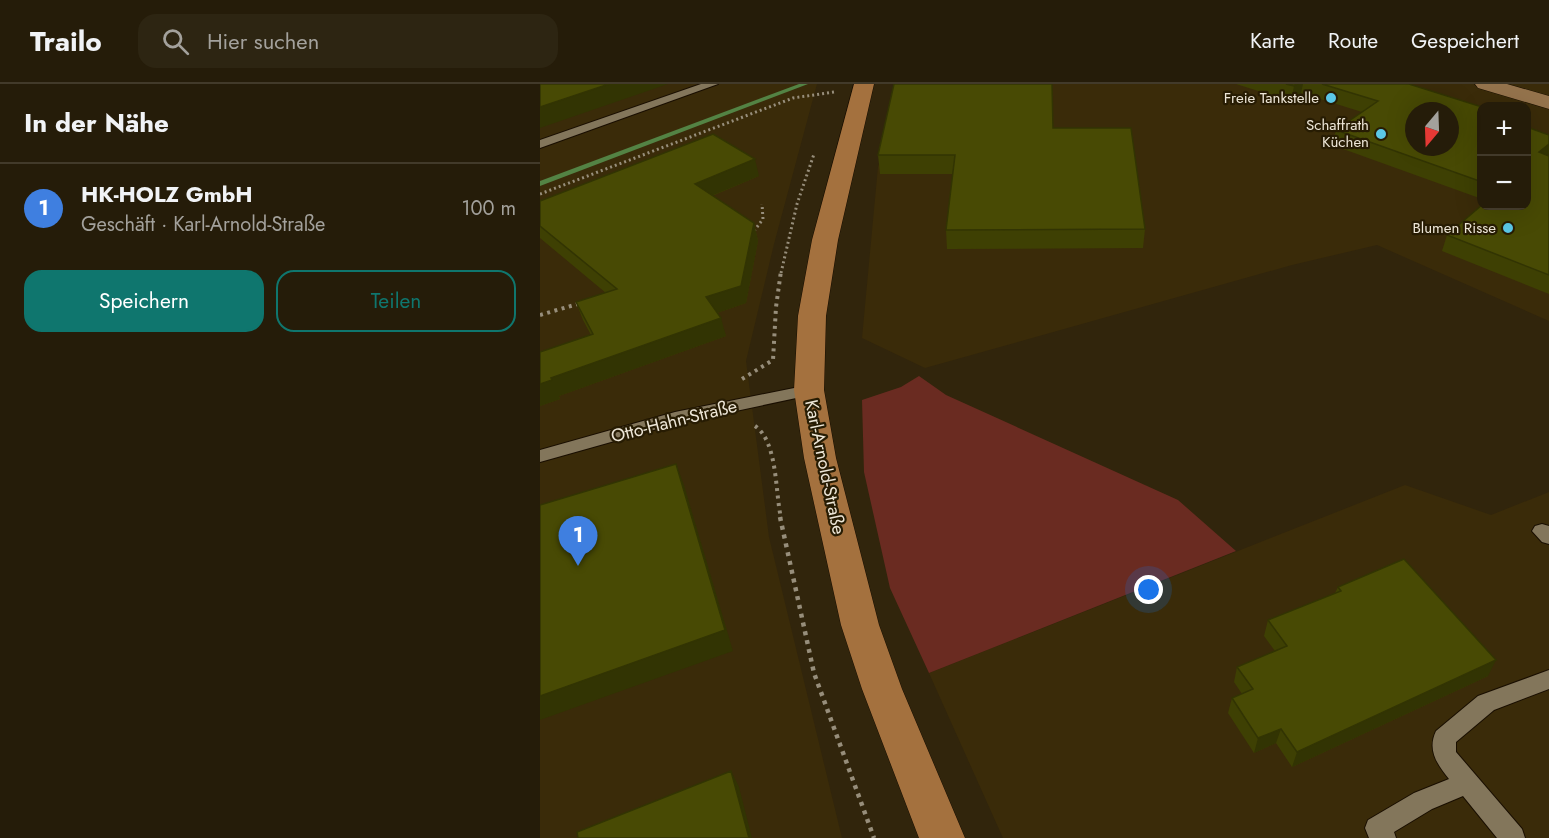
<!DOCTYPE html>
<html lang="de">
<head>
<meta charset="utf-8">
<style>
	body { margin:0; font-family:Jost,sans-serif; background:#2d2512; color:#f1f3f6 }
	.controls { position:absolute; right:18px; top:18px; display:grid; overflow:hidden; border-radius:12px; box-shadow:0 6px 24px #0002 }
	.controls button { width:54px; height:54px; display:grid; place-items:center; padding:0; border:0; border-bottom:2px solid #423a2a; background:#251c09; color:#f1f3f6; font:30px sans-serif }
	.compass { position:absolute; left:865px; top:18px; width:54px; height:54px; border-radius:50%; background:#251c09; box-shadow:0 6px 24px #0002; rotate:199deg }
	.you { position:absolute; left:609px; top:506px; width:21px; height:21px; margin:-15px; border:4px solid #fff; border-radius:50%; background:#1a73e8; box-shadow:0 0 0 9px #1a73e833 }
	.badge { display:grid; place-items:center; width:39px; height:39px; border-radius:50%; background:#0f766e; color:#fff; font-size:20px; font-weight:700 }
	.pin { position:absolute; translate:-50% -50px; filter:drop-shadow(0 2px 3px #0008) }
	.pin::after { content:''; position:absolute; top:32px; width:21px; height:18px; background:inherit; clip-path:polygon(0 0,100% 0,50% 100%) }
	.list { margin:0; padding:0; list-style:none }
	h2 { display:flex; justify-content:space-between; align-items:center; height:78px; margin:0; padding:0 24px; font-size:26px }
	h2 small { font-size:20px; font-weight:400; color:#a3a19c }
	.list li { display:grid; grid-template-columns:39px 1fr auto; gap:18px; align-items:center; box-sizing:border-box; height:90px; padding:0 24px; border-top:2px solid #423a2a }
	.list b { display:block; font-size:22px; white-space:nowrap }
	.list p { margin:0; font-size:20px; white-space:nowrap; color:#a3a19c }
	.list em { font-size:20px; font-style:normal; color:#a3a19c }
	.actions { display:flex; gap:12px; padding:18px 24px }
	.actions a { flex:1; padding:14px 0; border:2px solid #0f766e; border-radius:18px; text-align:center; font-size:21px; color:#0f766e }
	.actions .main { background:#0f766e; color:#fff }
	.icon { flex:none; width:33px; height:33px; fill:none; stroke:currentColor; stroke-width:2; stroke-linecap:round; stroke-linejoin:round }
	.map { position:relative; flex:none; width:1009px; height:754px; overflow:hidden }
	header { display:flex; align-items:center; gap:36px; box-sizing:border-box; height:84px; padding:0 30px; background:#251c09; border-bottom:2px solid #423a2a }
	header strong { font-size:28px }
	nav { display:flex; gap:33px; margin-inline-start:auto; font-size:21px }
	.search { width:420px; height:54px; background:#2d2512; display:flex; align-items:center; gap:15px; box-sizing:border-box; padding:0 21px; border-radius:18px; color:#a3a19c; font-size:22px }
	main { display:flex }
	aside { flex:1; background:#251c09 }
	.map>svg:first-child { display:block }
	.built { fill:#3a2b09; fill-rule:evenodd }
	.green { fill:#6a2b21 }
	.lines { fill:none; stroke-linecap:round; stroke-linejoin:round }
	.stream { fill:#538344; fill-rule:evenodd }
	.lane-casing { stroke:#190e00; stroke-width:2 }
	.secondary-casing { stroke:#190e00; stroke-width:1 }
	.primary-casing { stroke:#190e00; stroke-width:1 }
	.path-far2 { stroke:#978e7b; stroke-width:3; stroke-dasharray:2 3; stroke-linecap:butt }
	.path-far1 { stroke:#978e7b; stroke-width:4; stroke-dasharray:3 4.5; stroke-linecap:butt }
	.path { stroke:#978e7b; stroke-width:4.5; stroke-dasharray:4 5; stroke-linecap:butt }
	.lane { fill:#83765b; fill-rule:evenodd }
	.secondary { fill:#94734c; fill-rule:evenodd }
	.primary { fill:#a4713e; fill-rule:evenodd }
	.wall { fill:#3e4003 }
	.shaded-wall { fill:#323403 }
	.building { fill:#484a04; stroke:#323403; stroke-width:1.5; fill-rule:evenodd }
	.poi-dot { fill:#5bc8e7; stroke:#271c03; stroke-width:2 }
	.labels { text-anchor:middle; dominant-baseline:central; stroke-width:4.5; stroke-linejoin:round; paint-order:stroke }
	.far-poi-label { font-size:15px; fill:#ede6d7; stroke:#271c03; text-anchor:end }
	.street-label { font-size:18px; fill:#ede6d7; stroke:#271c03 }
</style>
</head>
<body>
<header>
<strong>Trailo</strong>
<div class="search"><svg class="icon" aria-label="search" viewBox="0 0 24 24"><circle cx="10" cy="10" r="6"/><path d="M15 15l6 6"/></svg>Hier suchen</div>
<nav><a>Karte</a><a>Route</a><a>Gespeichert</a></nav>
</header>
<main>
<aside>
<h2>In der Nähe<small></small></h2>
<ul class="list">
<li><span class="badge" style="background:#3f7fe0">1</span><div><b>HK-HOLZ GmbH</b><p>Geschäft · Karl-Arnold-Straße</p></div><em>100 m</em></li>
</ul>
<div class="actions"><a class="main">Speichern</a><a>Teilen</a></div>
</aside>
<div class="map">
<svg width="1009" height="754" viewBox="0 0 1009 754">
	<rect width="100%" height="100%" fill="#31250c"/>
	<path class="built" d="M0,0H277L234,160L206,277L229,453L302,754H0Z
		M360,0H1009V237L837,161L752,181L385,284L322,254L338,83ZM942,22H987V122H942ZM874,27H910V63H874Z
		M865,401L951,431L1009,408V754H463L389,589Z"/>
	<path class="green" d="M379,292L406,311L638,416L696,467L389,589L350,504L324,388L322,316L361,303Z"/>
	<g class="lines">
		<path class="stream" d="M259,0H268L0,102V97Z"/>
		<g class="lane-casing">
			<path id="lane" d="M161,0H178L0,64V56Z
				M269,301L275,302L277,306L275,310L135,340L0,378V366L135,328Z
				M1002,440L1009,442V460L1002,458L992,447L995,442Z
				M1009,586V605L954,626L916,658V668L982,745L985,754H957L923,712L892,725L854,748L856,754H829L825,744L828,736L874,709L909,695C897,680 887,666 896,647L938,612Z"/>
		</g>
		<g class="secondary-casing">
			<path id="secondary" d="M935,0H967L1009,12V25L938,4Z"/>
		</g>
		<g class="primary-casing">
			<path id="primary" d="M314,0H334L298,156L286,232L284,306L296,374L339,541L362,605L425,754H379L322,605L301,541L264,374L254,306L258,232L272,156Z"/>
		</g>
		<path class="path-far2" d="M0,110L253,14L294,8
			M214,147L223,135L222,120
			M241,189L257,120L274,70"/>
		<path class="path-far1" d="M0,231L41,219
			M202,295L233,276L236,223L241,187
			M215,342C238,358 235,408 241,434"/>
		<path class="path" d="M240,433L274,589L334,754"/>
		<use href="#lane" class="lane"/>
		<use href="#secondary" class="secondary"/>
		<use href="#primary" class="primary"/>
	</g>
	<path class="wall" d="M696,0H869L942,23V115L792,61L796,46L822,28L761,9L751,17Z
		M513,44L605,145L603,164L407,165L406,146L413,90H340L338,71Z
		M1008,71L1009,72V210L902,167L907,151Z
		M219,92L172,112L214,139L218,157L206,219L177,229L186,252L19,312L20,315L0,322L51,251L43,236L36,218L66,209L0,154V117Z
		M798,503L948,592L752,683L736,659L714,669L688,629L692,614L702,610L694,598L697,583L735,567L724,552L728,536L795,509Z"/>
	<path class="shaded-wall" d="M69,0H128L0,44V23Z
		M757,0H763L761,9L751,17L754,2Z
		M1009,60V70L993,84L999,68Z
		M215,75L219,92L159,117L155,100Z
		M214,139L218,157L206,219L171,231L166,213Z
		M181,234L186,252L19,312L20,315L0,322V300L11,294Z
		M136,380L144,401L193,567L0,636V612Z
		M956,576L948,592L752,683L757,668Z
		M741,645L736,659L714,669L718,654Z
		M191,687L199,703L212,754H209Z"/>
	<path class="building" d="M0,0H69L0,23Z
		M354,0H512L513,44H591L605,145L406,146L415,71H338Z
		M746,0H757L754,2Z
		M782,0H869L942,23V98L796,46L838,17ZM874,27H910V63H874Z
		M987,43L1009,51V60L999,68L1009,72V191L907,151L942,121L987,122Z
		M173,50L215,75L155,100L214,139L201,202L166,213L181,234L11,294L12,296L0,300V268L53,250L36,218L77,205L0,142V117Z
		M136,380L185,546L0,612V421Z
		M864,475L956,576L757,668L741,645L718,654L692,614L713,605L697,583L747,562L728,536L801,507L798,503Z
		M191,687L209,754H38L37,748Z"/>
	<g class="poi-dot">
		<circle cx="791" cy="14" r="6"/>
		<circle cx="841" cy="50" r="6"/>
		<circle cx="968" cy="144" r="6"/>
	</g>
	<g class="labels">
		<g class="far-poi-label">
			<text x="779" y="14">Freie Tankstelle</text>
			<text x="829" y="41">Schaffrath<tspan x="829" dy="17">Küchen</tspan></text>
			<text x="956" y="144">Blumen Risse</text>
		</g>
		<g class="street-label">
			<text transform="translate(134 337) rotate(-14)">Otto-Hahn-Straße</text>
			<text transform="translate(285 383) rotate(78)">Karl-Arnold-Straße</text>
		</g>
	</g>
</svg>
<div class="controls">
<button>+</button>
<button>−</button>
</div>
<svg class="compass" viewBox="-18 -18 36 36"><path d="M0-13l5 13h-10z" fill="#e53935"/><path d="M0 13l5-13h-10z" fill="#a3a19c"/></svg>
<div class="you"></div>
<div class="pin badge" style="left:38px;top:482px;background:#3f7fe0">1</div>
</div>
</main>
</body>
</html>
